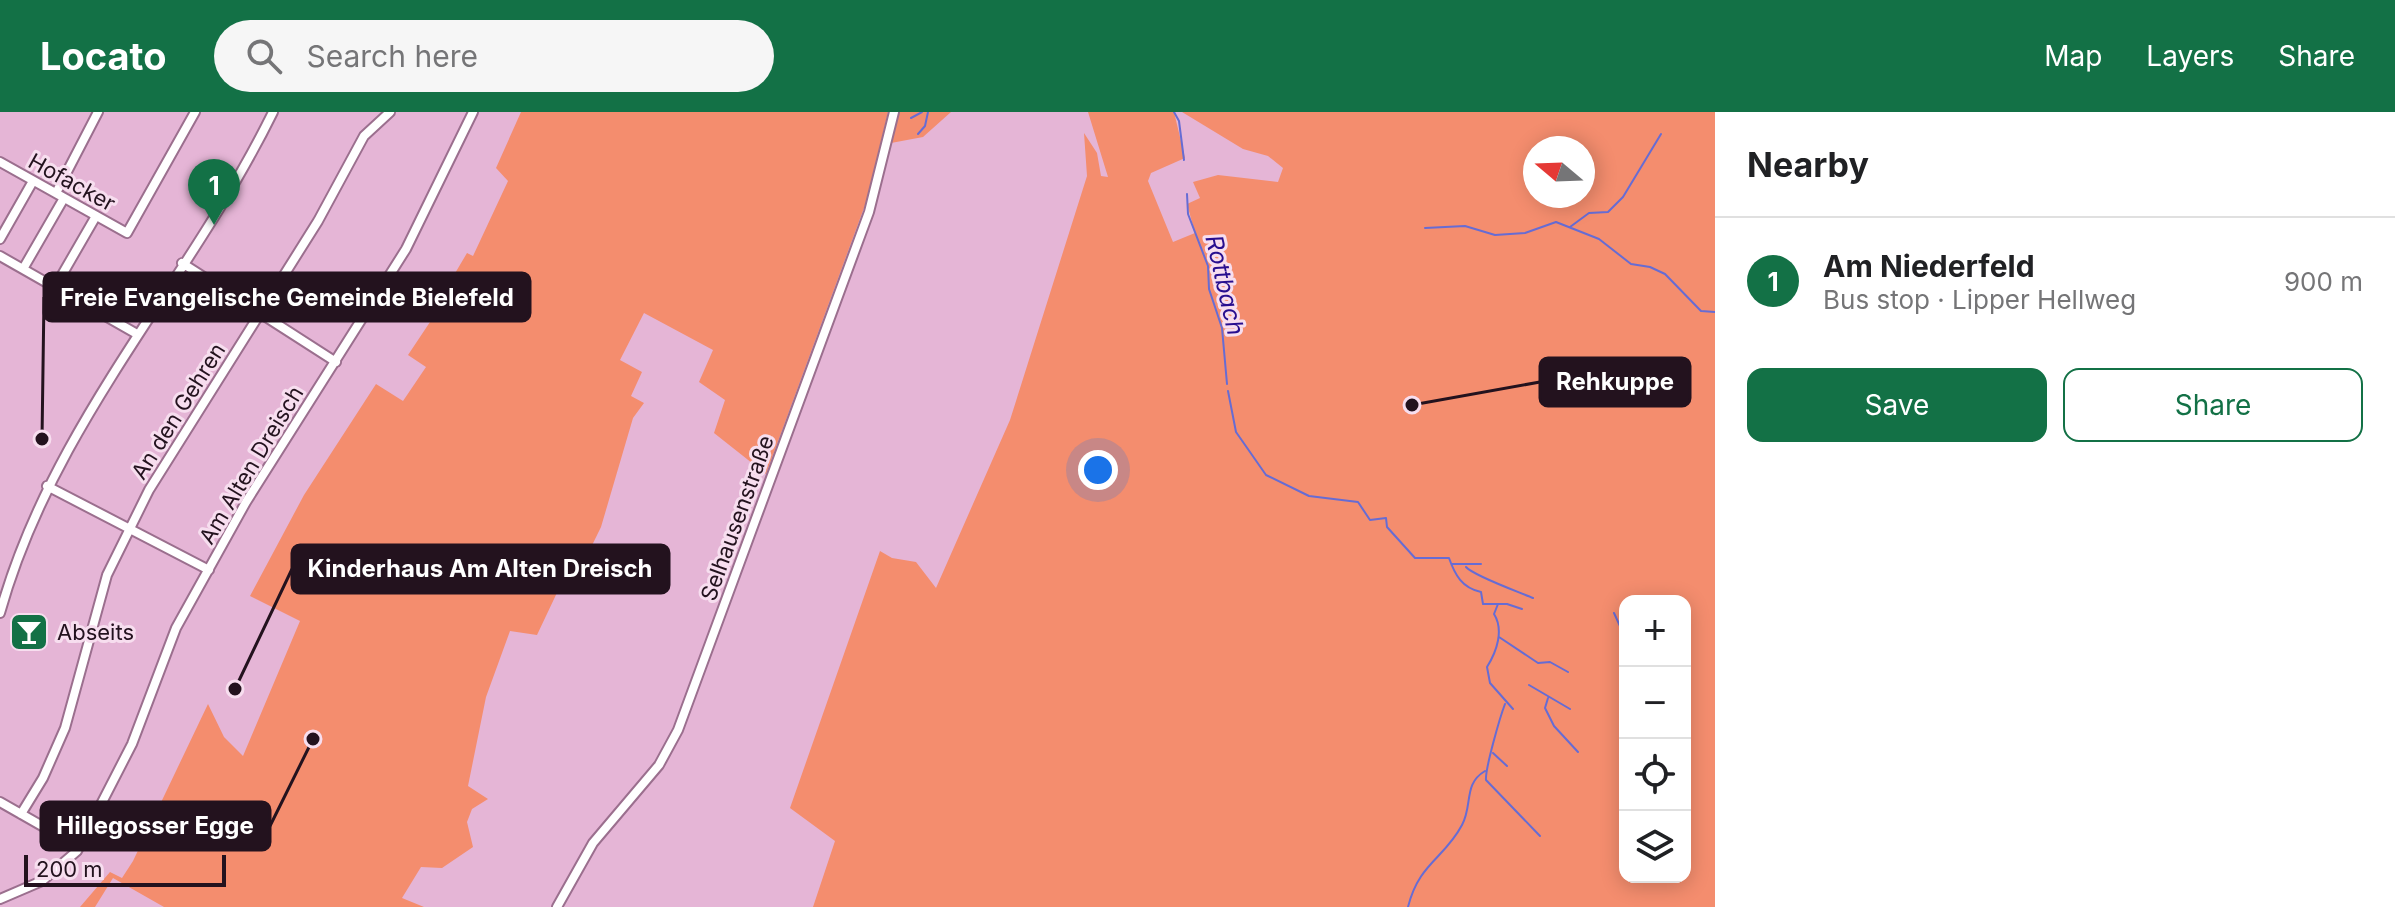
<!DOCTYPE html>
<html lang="en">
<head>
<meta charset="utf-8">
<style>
	body { margin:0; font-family:Inter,sans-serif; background:#f6f6f6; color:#202124 }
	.controls { position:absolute; right:24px; bottom:24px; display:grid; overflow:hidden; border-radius:16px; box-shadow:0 4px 20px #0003 }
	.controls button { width:72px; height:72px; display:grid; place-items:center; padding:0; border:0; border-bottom:2px solid #e0e0e0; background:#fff; color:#202124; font:40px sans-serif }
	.compass { position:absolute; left:1523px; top:24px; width:72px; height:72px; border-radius:50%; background:#fff; box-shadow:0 4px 20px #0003; rotate:289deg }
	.scale { position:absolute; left:24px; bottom:20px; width:202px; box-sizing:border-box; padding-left:8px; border:4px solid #23121e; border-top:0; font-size:22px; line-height:28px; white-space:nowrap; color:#23121e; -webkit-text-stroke:6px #f7deef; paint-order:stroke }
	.you { position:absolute; left:1098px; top:358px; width:28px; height:28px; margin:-20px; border:6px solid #fff; border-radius:50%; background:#1a73e8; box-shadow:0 0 0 12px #1a73e833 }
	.badge { display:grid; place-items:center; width:52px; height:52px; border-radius:50%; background:#137146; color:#fff; font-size:26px; font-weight:700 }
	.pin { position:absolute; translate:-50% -66px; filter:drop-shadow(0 2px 4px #0008) }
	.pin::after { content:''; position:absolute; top:42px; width:28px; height:24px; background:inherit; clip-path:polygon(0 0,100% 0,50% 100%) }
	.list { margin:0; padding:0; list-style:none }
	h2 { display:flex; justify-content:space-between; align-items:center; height:104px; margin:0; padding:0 32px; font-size:34px }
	h2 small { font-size:26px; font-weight:400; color:#757577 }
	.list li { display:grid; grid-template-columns:52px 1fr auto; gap:24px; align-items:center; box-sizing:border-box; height:128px; padding:0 32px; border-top:2px solid #e0e0e0 }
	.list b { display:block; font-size:30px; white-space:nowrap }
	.list p { margin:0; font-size:26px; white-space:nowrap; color:#757577 }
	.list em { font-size:26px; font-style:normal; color:#757577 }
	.actions { display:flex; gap:16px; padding:24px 32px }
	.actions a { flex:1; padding:18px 0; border:2px solid #137146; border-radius:16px; text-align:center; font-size:28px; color:#137146 }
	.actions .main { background:#137146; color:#fff }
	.icon { flex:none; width:44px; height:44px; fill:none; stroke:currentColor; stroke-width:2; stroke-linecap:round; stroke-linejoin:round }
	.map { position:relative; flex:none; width:1715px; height:795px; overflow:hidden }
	header { display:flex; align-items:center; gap:48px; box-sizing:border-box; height:112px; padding:0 40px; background:#137146; color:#fff }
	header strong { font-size:38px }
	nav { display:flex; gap:44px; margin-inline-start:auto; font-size:28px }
	.search { width:560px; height:72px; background:#f6f6f6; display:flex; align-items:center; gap:20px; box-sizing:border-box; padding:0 28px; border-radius:44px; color:#757577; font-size:30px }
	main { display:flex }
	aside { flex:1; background:#fff }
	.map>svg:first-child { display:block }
	.green { fill:#f48d6e; fill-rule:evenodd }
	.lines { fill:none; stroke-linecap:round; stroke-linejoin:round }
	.stream { stroke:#666cd4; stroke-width:2 }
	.minor-casing { stroke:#9b6f8e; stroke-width:12 }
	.minor { stroke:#fff; stroke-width:8 }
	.labels { text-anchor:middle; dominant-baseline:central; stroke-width:6; stroke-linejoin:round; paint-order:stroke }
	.street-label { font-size:22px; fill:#23121e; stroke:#f7deef }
	.poi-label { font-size:22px; fill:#23121e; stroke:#f7deef; text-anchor:start }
	.water-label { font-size:24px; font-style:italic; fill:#280e8f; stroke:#f7deef }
	.leader { fill:none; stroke:#23121e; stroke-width:3 }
	.callout-dot { fill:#23121e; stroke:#f7deef; stroke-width:3 }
	.callout { fill:#23121e; stroke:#23121e; stroke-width:3 }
	.callout-label { font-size:24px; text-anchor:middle; font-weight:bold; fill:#fff }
</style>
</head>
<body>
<header>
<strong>Locato</strong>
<div class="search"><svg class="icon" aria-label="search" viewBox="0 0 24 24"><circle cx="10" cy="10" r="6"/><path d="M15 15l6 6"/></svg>Search here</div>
<nav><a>Map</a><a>Layers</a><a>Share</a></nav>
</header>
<main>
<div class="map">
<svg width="1715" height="795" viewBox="0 0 1715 795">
	<rect width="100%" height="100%" fill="#e5b5d6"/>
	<path class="green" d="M521,0H888L868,85L766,362L714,321L725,288L699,270L713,238L644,201L620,248L642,260L631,284L644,291L633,306L601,415L573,472L563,468L537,523L510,519L486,585L468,674L488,687L472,697L467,710L473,735L442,756L421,755L402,786L424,795H164L113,766L95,795H80L110,760L122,766L133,749L208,592L224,625L243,644L300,509L250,484L304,383L376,272L403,289L426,255L408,243L432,207L436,209L461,168L454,163L467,141L473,144L508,69L496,56Z
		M899,0H951L923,25L891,31Z
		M1088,0H1174L1185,46L1151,61L1148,69L1173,130L1195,121L1187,92L1200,86L1193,70L1218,63L1278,70L1283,56L1268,44L1243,37L1182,0H1715V795H813L835,729L790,696L880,439L892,446L916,450L936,476L1010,308L1087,64L1084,21L1097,41L1101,64L1108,65ZM1535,36H1583V84H1535ZM1625,489H1685V765H1625Z"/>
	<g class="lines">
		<path class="stream" d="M1174,0L1179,9L1184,48
			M911,6L922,0
			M918,22L925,14L928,0
			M1187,82L1188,102L1208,154L1209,177L1222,216L1227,272
			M1570,115L1589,101L1608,100L1623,85L1661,22
			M1425,116L1465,114L1495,123L1525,121L1556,110L1599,127L1631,152L1650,155L1665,162L1701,199L1715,200
			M1228,279L1236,320L1266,363L1309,384L1358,390L1370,408L1386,406L1387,415L1415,446H1449C1455,463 1462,476 1481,480L1483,492H1507L1522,497
			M1452,452H1481
			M1466,455C1474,464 1519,480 1533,486
			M1498,492L1494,502C1504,518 1497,539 1487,555L1490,571L1513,597
			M1614,501L1625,525
			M1499,525L1538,551L1550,550L1568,560
			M1529,573L1570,597
			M1548,586L1545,596L1554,614L1578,640
			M1505,592C1500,605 1485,657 1486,668L1540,724
			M1493,641L1507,654
			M1408,795C1419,751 1444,747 1462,713C1473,693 1463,672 1485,659"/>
		<g class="minor-casing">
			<path id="minor" d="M0,50L127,121L195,0
				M56,81L98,0
				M0,127L33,69
				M0,144L137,222
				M182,151L336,250
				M23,157L64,86
				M55,175L96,104
				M47,374L209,458
				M0,501C53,311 188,173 273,0
				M0,690L79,735
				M21,702L43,666L65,616L107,463L149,378L318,109L364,24L390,0
				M0,787L42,769L77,739L132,632L176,516L246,390L406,137L473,0
				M557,795L593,731L659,653L678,618L869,100L894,0"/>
		</g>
		<use href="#minor" class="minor"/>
	</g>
	<defs>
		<g id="bar-square" transform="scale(2)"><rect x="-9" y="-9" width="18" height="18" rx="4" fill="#137146" stroke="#f7deef"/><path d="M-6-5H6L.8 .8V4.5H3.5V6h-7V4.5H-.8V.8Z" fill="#fff"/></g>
	</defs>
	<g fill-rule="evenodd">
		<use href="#bar-square" x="29" y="520"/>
	</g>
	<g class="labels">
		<g class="street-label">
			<text transform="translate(72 70) rotate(29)">Hofacker</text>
			<text transform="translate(178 299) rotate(-58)">An den Gehren</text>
			<text transform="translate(251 353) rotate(-59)">Am Alten Dreisch</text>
			<text transform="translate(737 406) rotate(-70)">Selhausenstraße</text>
		</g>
		<g class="poi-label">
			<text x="57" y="520">Abseits</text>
		</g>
		<g class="water-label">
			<text transform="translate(1225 173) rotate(77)">Rottbach</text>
		</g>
	</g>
	<path class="leader" d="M42 327L44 185M1412 293L1540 270M235 577L292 457M313 627L270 714"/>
	<g class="callout-dot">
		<circle cx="42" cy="327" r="8"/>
		<circle cx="1412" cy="293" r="8"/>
		<circle cx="235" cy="577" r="8"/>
		<circle cx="313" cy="627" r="8"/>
	</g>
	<g class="callout">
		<rect x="44" y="161" width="486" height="48" rx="8"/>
		<rect x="1540" y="246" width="150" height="48" rx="8"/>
		<rect x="292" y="433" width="377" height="48" rx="8"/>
		<rect x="41" y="690" width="229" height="48" rx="8"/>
	</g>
	<g class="callout-label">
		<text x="287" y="194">Freie Evangelische Gemeinde Bielefeld</text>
		<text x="1615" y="278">Rehkuppe</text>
		<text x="480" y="465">Kinderhaus Am Alten Dreisch</text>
		<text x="155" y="722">Hillegosser Egge</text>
	</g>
</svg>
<div class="controls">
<button>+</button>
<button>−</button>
<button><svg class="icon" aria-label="locate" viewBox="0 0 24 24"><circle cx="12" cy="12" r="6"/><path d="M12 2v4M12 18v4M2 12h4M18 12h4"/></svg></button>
<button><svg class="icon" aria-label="layers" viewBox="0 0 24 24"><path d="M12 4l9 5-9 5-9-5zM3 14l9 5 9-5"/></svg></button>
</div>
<svg class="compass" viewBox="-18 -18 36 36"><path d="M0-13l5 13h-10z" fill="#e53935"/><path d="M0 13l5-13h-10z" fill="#757577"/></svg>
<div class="scale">200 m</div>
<div class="you"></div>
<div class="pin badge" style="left:214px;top:113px">1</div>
</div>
<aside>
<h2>Nearby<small></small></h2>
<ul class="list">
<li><span class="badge">1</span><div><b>Am Niederfeld</b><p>Bus stop · Lipper Hellweg</p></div><em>900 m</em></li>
</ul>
<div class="actions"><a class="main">Save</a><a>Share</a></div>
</aside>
</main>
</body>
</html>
